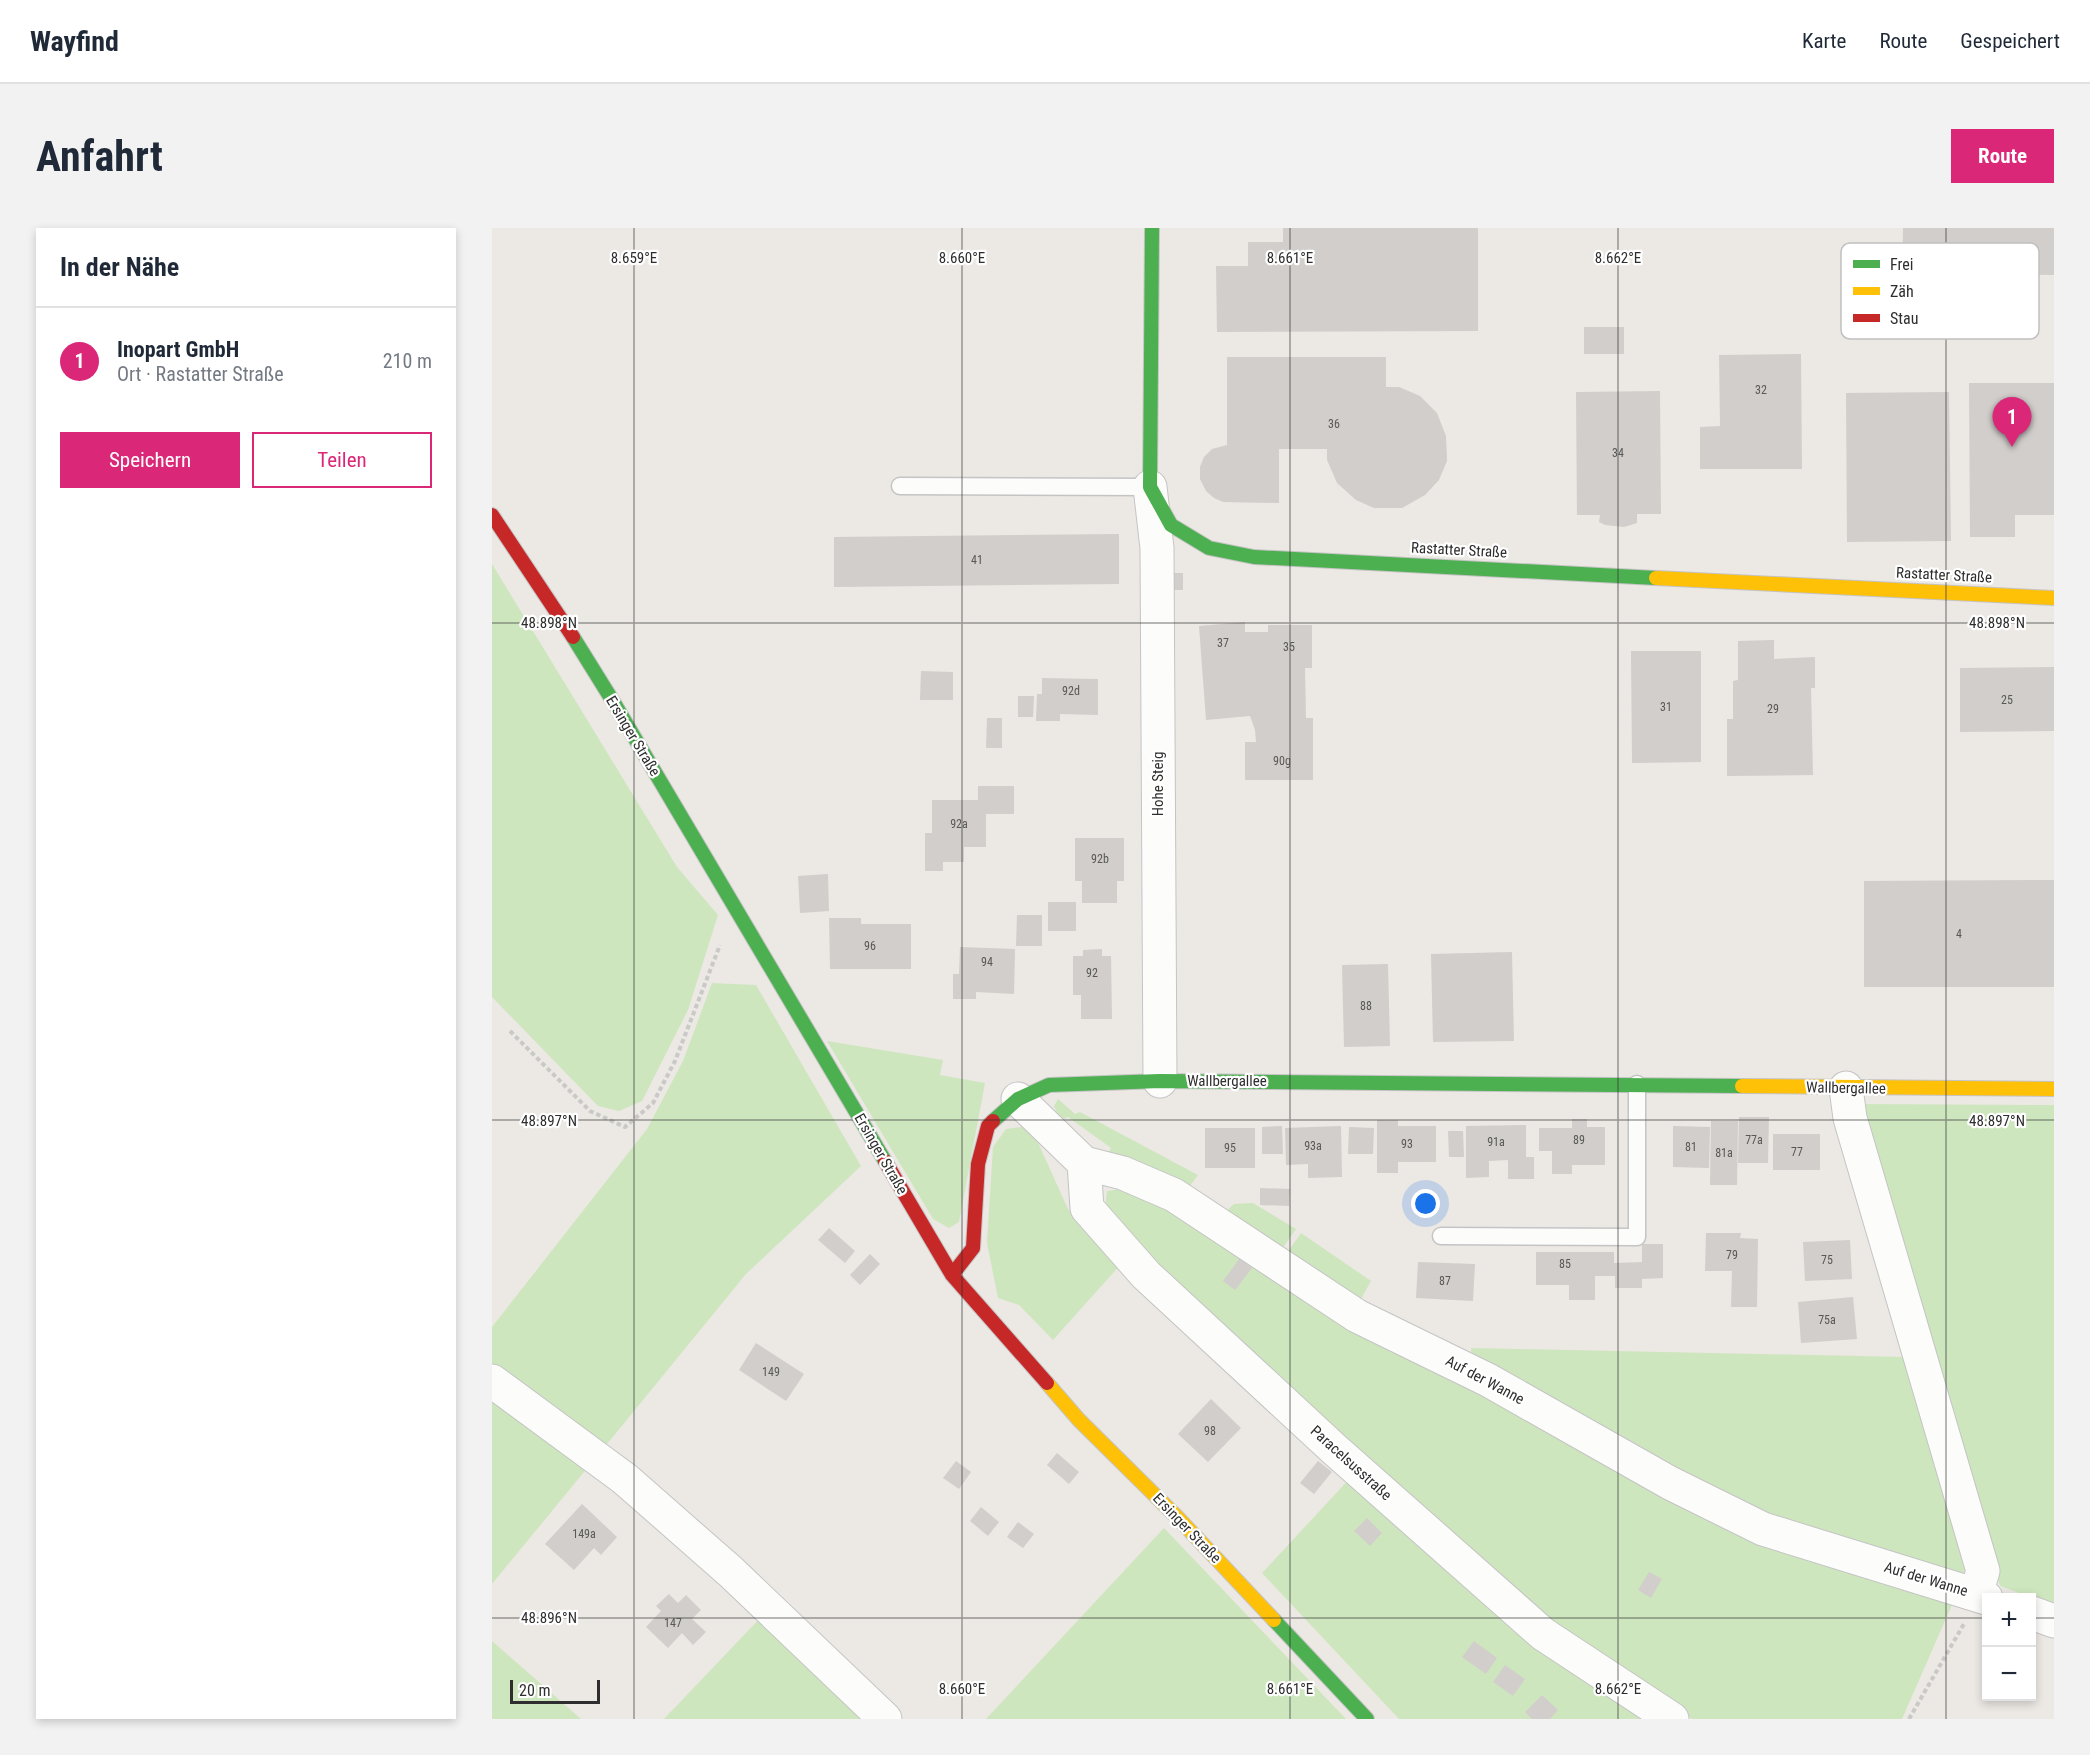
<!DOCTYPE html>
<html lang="de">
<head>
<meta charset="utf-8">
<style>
	body { margin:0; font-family:"Roboto Condensed",sans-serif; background:#f2f2f3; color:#1f2937 }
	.controls { position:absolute; right:18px; bottom:18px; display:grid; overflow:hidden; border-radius:0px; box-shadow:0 3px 9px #0003 }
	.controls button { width:54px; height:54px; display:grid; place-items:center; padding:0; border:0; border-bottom:2px solid #e0e1e3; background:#fff; color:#1f2937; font:30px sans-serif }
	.scale { position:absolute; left:18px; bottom:15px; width:90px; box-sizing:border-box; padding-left:6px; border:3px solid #2e2e2e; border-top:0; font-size:16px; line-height:21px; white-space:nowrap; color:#2e2e2e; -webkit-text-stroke:4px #fff; paint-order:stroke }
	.you { position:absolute; left:934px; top:976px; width:21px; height:21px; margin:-15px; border:4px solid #fff; border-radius:50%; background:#1a73e8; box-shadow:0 0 0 9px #1a73e833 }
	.badge { display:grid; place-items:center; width:39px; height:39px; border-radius:50%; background:#db2777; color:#fff; font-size:20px; font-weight:700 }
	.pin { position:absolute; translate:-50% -50px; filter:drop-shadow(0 2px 3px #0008) }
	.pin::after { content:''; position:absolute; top:32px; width:21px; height:18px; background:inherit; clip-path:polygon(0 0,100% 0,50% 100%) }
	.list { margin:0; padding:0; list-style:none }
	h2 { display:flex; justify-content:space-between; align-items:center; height:78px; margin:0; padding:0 24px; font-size:26px }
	h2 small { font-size:20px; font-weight:400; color:#747a83 }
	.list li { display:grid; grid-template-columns:39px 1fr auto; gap:18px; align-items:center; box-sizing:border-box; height:108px; padding:0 24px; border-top:2px solid #e0e1e3 }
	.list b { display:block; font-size:22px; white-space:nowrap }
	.list p { margin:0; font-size:20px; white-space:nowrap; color:#747a83 }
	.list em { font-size:20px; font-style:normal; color:#747a83 }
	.actions { display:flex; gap:12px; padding:18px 24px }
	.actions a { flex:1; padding:14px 0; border:2px solid #db2777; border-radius:0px; text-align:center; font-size:21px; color:#db2777 }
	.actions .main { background:#db2777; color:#fff }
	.map { position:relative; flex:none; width:1562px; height:1491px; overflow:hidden; border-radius:0px }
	header { display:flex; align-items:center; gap:36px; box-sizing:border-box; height:84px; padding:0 30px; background:#fff; border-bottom:2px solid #e0e1e3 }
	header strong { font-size:28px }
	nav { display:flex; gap:33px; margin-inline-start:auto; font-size:21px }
	.intro { display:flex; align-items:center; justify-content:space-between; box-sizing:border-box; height:144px; padding:0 36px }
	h1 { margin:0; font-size:42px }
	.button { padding:15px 27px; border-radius:0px; background:#db2777; color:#fff; font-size:21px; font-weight:700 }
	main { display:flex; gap:36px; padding:0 36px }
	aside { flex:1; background:#fff; border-radius:0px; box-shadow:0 3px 9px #0003 }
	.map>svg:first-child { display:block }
	.green { fill:#cee6be }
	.building { fill:#d1cecb }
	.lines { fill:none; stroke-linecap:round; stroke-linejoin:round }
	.lane-casing { stroke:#c5c4c5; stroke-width:19 }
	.street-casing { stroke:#c5c4c5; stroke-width:35 }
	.fast-casing { stroke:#c5c4c5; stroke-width:16 }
	.slow-casing { stroke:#c5c4c5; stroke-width:16 }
	.jam-casing { stroke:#c5c4c5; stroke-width:16 }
	.path { stroke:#c9c9c8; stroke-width:4; stroke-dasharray:4.5 3; stroke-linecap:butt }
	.lane { stroke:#fcfcfb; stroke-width:16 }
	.street { stroke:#fcfcfb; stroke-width:33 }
	.fast { stroke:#4caf50; stroke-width:14 }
	.slow { stroke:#ffc107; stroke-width:14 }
	.jam { stroke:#c62828; stroke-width:14 }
	.ticks { fill:none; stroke:#2e2e2e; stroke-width:1.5; stroke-opacity:0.45 }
	.labels { text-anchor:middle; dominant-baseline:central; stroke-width:4.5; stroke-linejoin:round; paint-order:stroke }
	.number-label { font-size:12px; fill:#585857 }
	.street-label { font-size:15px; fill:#2e2e2e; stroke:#fff }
	.key { fill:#fff; stroke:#c0c0c0; stroke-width:1.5 }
	.key-label { font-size:16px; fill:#2e2e2e }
	.ticks-label { font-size:15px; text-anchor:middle; fill:#2e2e2e; stroke:#fff; stroke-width:4.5; stroke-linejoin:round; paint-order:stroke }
</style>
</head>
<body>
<header>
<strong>Wayfind</strong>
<nav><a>Karte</a><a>Route</a><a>Gespeichert</a></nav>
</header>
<div class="intro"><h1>Anfahrt</h1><a class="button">Route</a></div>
<main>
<aside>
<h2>In der Nähe<small></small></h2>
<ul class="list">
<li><span class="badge">1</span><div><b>Inopart GmbH</b><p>Ort · Rastatter Straße</p></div><em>210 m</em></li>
</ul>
<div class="actions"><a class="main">Speichern</a><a>Teilen</a></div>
</aside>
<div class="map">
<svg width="1562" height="1491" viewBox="0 0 1562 1491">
	<rect width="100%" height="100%" fill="#ece8e4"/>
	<path class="green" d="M0,336L185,639L226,687L196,782L150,873L127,883L106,878L0,769Z
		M220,755L264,757L369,938L254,1046L111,1221L0,1141V1099L155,901L191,833Z
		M335,813L451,832L448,847L493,855L467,994L457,1000L441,991Z
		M566,871L583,886L588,884L706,947L695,962L616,926L619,920L576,889L572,891L566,888L562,878Z
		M1367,876L1562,877V1378L1508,1358Z
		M529,899L543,908L576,981L630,1035L561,1112L527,1077L506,1070L495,1015L501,919L514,901Z
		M643,959L978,1151L1463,1370L1410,1491H1200L1049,1387L643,1023L613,981L615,963Z
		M761,975L804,1001L788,1024L733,984L742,976Z
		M809,1005L879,1053L864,1080L793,1028Z
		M979,1120L1414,1129L1477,1341L1459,1351L1281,1296L980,1132Z
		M0,1163L101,1233L0,1356Z
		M861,1247L1168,1491H907L770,1345Z
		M672,1300L854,1491H494Z
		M272,1386L383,1491H172Z
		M0,1413L89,1491H0Z"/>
	<path class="building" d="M791,0H986V103L725,104L724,38H756V14H791Z
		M1411,0H1562V47L1410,46Z
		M1092,99H1132V126H1092Z
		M1309,126L1310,241H1208V199L1228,198L1227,127Z
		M735,129H894V159H907L928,168L945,185L954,208L955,233L947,252L933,267L910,280H882L864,272L845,255L835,232V221H787V275L731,274L722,270L714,263L708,251V239L712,229L720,221L735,217Z
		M1477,155H1562V287H1523V309H1478Z
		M1168,163L1169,286H1145V295L1132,299L1113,297L1107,294L1108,287H1085L1084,164Z
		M1457,164L1459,313L1355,314L1354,165Z
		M627,306V356L342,359V309Z
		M681,345H691V362H681Z
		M753,394V404H776V397H820V440H813L814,490H821V552H753V514H764L763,502L758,488L714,492L707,398Z
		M1282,412V431L1323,429V460H1319L1321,547L1235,548V491H1241V453L1246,452V413Z
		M1139,423H1209V534L1140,535Z
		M1562,439V503L1468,504V440Z
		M429,443L461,444V472H428Z
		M550,450L606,451V487L568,486V493H544L545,466H550Z
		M526,468H542L541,489H526Z
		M495,490H510V520H494Z
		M486,558H522V586H494V619H472V634H451V643H433V605H440V572H486Z
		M583,610H632V653H625V675H590V653H583Z
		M336,646L337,683L308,685L306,648Z
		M1562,652V759H1372V653Z
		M556,674H584V703H556Z
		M525,687H550V718H524Z
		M337,690H369V696H419V741H338Z
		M468,719L523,721L522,766L484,764V771H461V746H467Z
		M610,721V728H619L620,791H589V767H581V728H591V722Z
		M1020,724L1022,813L941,814L939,726Z
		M896,736L898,818L852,819L850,737Z
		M1247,889H1277L1276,935H1246Z
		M1080,891H1095V899H1113V937H1080V946H1060V923H1047V900H1080Z
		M885,892H906V898H944V934H906V945H885Z
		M1219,893H1246L1245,957H1218Z
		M1034,897V929H1042V951H1016V932L997,933V949L974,950V898Z
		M790,898L791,926H770V899Z
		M849,898L850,949L816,950V936L794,937L793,900Z
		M1181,898L1218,899L1217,940L1181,939Z
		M857,899L882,900L881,926H856Z
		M713,900H763V940H713Z
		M956,903H971L972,929H957Z
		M1281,906H1328V942H1281Z
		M768,960L798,961L797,978L768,977Z
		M337,1000L363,1023L353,1035L326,1012Z
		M1214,1005H1249L1248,1010L1266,1011L1265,1079H1239L1240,1043H1213Z
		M1358,1012L1360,1051L1313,1053L1311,1014Z
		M1150,1016H1171V1050L1150,1051V1060H1123V1048H1103V1072H1077V1057H1044V1024H1122V1035L1150,1034Z
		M378,1026L388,1036L368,1057L358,1047Z
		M748,1030L760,1040L743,1062L731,1053Z
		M926,1034L983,1036L981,1073L924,1070Z
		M1361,1069L1365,1111L1309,1115L1306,1074Z
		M264,1115L312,1146L294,1173L247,1142Z
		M719,1171L749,1200L716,1234L686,1206Z
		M565,1225L587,1244L577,1256L555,1237Z
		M464,1233L479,1244L467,1261L451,1250Z
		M826,1233L840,1244L822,1266L808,1255Z
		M90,1276L125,1309L109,1327L102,1320L82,1342L53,1316Z
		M489,1279L507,1294L496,1308L478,1293Z
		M875,1290L890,1305L878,1318L862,1303Z
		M526,1294L542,1306L531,1320L515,1309Z
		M1157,1344L1170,1351L1159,1370L1146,1362Z
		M177,1366L186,1375L194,1367L209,1382L200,1391L214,1404L201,1417L190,1405L176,1420L154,1399L169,1383L164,1378Z
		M982,1413L1005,1430L994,1446L970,1429Z
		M1013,1437L1033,1451L1021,1468L1001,1454Z
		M1050,1467L1066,1482L1058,1491H1040L1033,1484Z"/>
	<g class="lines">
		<g class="lane-casing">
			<path id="lane" d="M408,258L658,259
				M949,1008L1145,1009V856"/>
		</g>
		<g class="street-casing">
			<path id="street" d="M658,259L665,320L668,853
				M1354,860L1358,890L1491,1343L1484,1366
				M526,871L592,935L631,945L682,967L865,1088L996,1152L1178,1255L1271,1301L1494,1370
				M592,935L595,980L654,1047L842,1221L1051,1406L1180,1491
				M0,1153L133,1251L239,1344L393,1491
				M1540,1385L1562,1393"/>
		</g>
		<g class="fast-casing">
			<path id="fast" d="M660,0L658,259L679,297L717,320L762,329L1164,350
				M81,409L122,475L393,933
				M501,893L526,871L557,857L668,853L1250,858
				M782,1392L875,1491"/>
		</g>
		<g class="slow-casing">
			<path id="slow" d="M1164,350L1562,370
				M1250,858L1562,861
				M555,1155L587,1192L687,1291L782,1392"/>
		</g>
		<g class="jam-casing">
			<path id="jam" d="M0,287L81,409
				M393,933L460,1047L555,1155
				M460,1047L481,1020L486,936L496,898L501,893"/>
		</g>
		<path class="path" d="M18,803L98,883L133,899L161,875L183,833L228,717
			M1417,1491L1473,1394"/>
		<use href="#lane" class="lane"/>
		<use href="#street" class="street"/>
		<use href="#fast" class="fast"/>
		<use href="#slow" class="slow"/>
		<use href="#jam" class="jam"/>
	</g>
	<path class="ticks" d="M142,0V1491M470,0V1491M798,0V1491M1126,0V1491M1454,0V1491M0,395H1562M0,892H1562M0,1390H1494M1540,1390H1562"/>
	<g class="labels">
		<g class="number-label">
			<text x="1269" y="162">32</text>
			<text x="842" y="196">36</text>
			<text x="1126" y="225">34</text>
			<text x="485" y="332">41</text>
			<text x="731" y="415">37</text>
			<text x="797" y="419">35</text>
			<text x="579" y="463">92d</text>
			<text x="1515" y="472">25</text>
			<text x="1174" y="479">31</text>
			<text x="1281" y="481">29</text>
			<text x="790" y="533">90g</text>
			<text x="467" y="596">92a</text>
			<text x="608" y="631">92b</text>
			<text x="1467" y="706">4</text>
			<text x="378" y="718">96</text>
			<text x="495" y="734">94</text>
			<text x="600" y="745">92</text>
			<text x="874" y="778">88</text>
			<text x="1087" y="912">89</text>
			<text x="1262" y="912">77a</text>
			<text x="1004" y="914">91a</text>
			<text x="915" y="916">93</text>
			<text x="821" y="918">93a</text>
			<text x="1199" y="919">81</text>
			<text x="738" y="920">95</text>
			<text x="1305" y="924">77</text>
			<text x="1232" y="925">81a</text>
			<text x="1240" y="1027">79</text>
			<text x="1335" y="1032">75</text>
			<text x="1073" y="1036">85</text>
			<text x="953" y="1053">87</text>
			<text x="1335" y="1092">75a</text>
			<text x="279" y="1144">149</text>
			<text x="718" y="1203">98</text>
			<text x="92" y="1306">149a</text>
			<text x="181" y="1395">147</text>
		</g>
		<g class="street-label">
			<text transform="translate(967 322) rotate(3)">Rastatter Straße</text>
			<text transform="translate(1452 347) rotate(3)">Rastatter Straße</text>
			<text transform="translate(141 508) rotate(59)">Ersinger Straße</text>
			<text transform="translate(666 556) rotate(-90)">Hohe Steig</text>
			<text x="735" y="853">Wallbergallee</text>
			<text transform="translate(1354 860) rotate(1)">Wallbergallee</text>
			<text transform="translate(389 926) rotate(60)">Ersinger Straße</text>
			<text transform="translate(993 1152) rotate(28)">Auf der Wanne</text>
			<text transform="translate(859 1235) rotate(42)">Paracelsusstraße</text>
			<text transform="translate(695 1300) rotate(46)">Ersinger Straße</text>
			<text transform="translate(1434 1351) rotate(17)">Auf der Wanne</text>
		</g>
	</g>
	<rect x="1349" y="15" width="198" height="96" rx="9" class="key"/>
	<rect x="1361" y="32" width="27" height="8" fill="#4caf50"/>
	<rect x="1361" y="59" width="27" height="8" fill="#ffc107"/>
	<rect x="1361" y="86" width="27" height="8" fill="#c62828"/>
	<g class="key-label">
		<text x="1398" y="42">Frei</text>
		<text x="1398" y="69">Zäh</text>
		<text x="1398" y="96">Stau</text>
	</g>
	<g class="ticks-label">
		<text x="142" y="35">8.659°E</text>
		<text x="470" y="35">8.660°E</text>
		<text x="798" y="35">8.661°E</text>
		<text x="1126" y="35">8.662°E</text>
		<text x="57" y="400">48.898°N</text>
		<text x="1505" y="400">48.898°N</text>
		<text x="57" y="898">48.897°N</text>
		<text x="1505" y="898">48.897°N</text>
		<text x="57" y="1395">48.896°N</text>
		<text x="470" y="1466">8.660°E</text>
		<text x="798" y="1466">8.661°E</text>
		<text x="1126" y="1466">8.662°E</text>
	</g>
</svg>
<div class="controls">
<button>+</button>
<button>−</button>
</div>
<div class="scale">20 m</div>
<div class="you"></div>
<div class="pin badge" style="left:1520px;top:219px">1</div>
</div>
</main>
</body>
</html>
